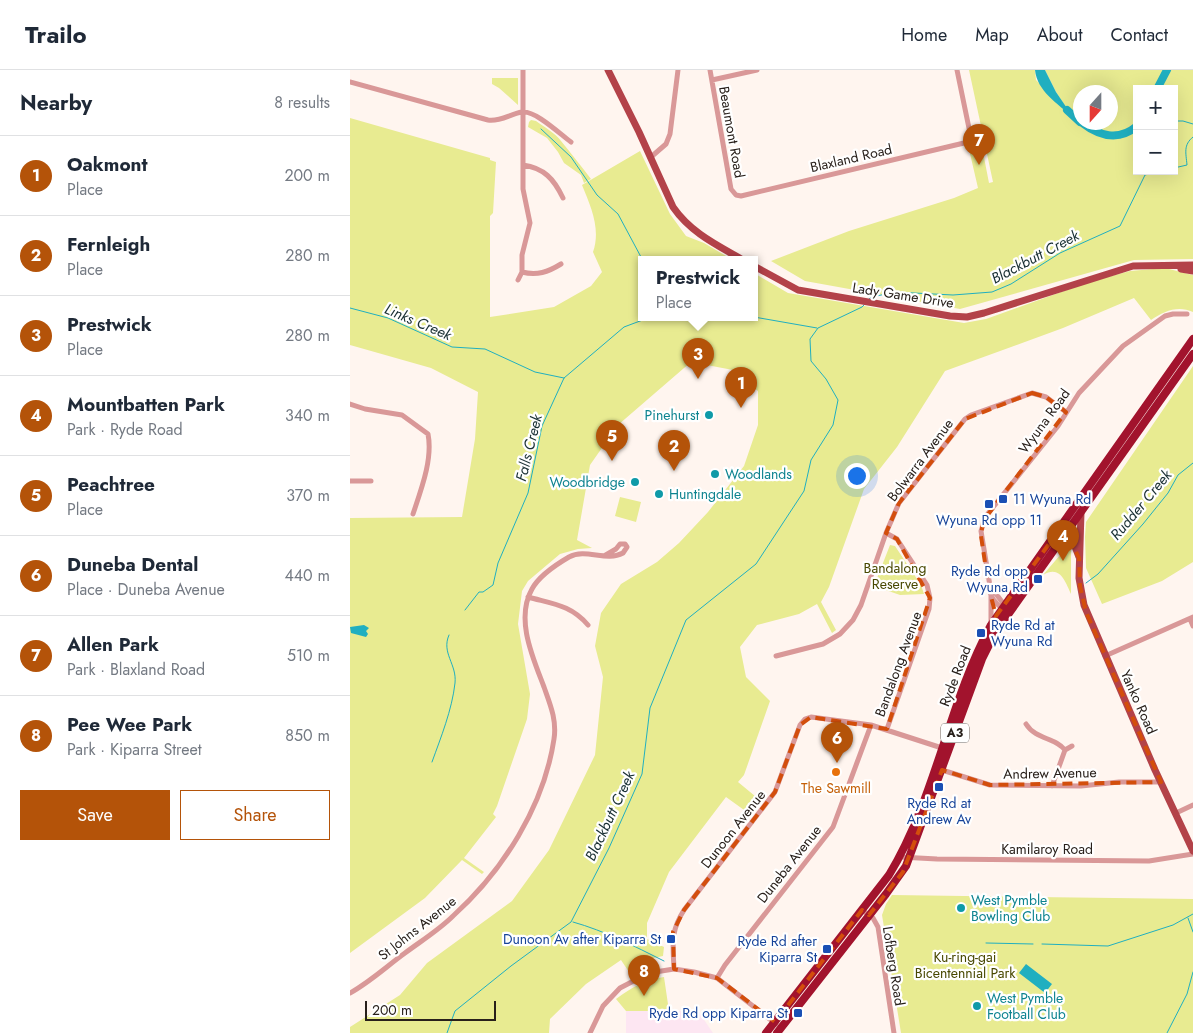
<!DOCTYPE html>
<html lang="en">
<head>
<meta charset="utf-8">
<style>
	body { margin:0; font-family:Jost,sans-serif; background:#f6f6f7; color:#1f2937 }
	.controls { position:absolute; right:15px; top:15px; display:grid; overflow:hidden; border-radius:0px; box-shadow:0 5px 20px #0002 }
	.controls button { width:45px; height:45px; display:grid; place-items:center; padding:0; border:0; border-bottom:1px solid #e0e1e3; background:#fff; color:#1f2937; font:25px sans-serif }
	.compass { position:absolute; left:723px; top:15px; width:45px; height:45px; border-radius:50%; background:#fff; box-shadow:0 5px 20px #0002; rotate:201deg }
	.scale { position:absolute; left:15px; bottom:12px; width:131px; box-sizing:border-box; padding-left:5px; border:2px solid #28201b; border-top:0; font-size:14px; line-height:18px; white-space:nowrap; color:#28201b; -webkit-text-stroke:4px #fff; paint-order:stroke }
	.you { position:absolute; left:506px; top:405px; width:18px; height:18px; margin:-12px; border:4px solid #fff; border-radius:50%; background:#1a73e8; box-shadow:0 0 0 8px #1a73e833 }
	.badge { display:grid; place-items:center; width:32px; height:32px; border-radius:50%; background:#b45309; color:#fff; font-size:16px; font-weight:700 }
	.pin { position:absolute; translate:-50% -41px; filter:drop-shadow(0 1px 2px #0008) }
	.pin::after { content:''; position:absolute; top:26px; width:18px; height:15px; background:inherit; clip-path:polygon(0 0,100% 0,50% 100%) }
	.popup { position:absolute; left:288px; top:186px; width:120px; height:65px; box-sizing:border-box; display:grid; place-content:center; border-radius:0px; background:#fff; filter:drop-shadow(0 1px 4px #0005); font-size:16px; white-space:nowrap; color:#747a83 }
	.popup b { font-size:19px; color:#1f2937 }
	.popup::after { content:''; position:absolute; left:50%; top:100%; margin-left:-10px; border:10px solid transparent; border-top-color:#fff }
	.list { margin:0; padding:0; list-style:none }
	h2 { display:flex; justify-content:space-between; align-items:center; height:65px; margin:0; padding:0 20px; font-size:21px }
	h2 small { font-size:16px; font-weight:400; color:#747a83 }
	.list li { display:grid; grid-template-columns:32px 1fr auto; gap:15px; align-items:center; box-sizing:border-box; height:80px; padding:0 20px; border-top:1px solid #e0e1e3 }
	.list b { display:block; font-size:19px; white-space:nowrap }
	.list p { margin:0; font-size:16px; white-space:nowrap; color:#747a83 }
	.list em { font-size:16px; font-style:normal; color:#747a83 }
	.actions { display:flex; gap:10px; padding:15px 20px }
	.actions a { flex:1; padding:11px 0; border:1px solid #b45309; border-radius:0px; text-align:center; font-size:18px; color:#b45309 }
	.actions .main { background:#b45309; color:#fff }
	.map { position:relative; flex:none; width:843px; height:963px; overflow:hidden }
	header { display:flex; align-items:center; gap:30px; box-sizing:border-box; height:70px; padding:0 25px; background:#fff; border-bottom:1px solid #e0e1e3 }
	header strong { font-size:24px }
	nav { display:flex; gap:28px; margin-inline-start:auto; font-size:18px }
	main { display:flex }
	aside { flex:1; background:#fff }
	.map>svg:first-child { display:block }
	.education { fill:#fde6f2 }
	.green { fill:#e8eb91; fill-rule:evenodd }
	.water { fill:#20afc0 }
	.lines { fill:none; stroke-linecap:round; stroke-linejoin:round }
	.stream { stroke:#20afc0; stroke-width:1 }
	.river { stroke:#20afc0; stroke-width:8 }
	.minor { stroke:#d99898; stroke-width:5 }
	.major { stroke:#b34249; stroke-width:7 }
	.highway { stroke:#a2132d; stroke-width:8 }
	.marked { fill:none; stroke:#d34e0c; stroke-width:4; stroke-dasharray:10 6; stroke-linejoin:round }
	.culture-dot { fill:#0f9aa8; stroke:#fff; stroke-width:2 }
	.transit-dot { fill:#1a4fb4; stroke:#fff; stroke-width:2 }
	.food-dot { fill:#e8710a; stroke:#fff; stroke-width:2 }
	.labels { text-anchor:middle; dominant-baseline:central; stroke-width:4.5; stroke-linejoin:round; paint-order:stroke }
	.shield { fill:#fff; stroke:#68635f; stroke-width:1 }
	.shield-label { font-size:12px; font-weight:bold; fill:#28201b }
	.street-label { font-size:14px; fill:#28201b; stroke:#fff }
	.culture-label { font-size:14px; fill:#0d838f; stroke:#fff; text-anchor:start }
	.transit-label { font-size:14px; fill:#164399; stroke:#fff; text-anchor:end }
	.park-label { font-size:14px; fill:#484800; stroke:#fff }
	.food-label { font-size:14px; fill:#c56008; stroke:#fff }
	.water-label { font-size:15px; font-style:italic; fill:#192f33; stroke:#fff }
</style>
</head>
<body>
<header>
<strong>Trailo</strong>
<nav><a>Home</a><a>Map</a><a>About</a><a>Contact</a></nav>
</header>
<main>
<aside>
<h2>Nearby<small>8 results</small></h2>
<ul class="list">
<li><span class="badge">1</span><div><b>Oakmont</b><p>Place</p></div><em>200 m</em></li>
<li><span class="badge">2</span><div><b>Fernleigh</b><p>Place</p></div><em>280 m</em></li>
<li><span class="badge">3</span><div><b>Prestwick</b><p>Place</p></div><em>280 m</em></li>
<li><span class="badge">4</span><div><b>Mountbatten Park</b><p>Park · Ryde Road</p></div><em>340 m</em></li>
<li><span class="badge">5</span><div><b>Peachtree</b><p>Place</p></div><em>370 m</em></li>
<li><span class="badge">6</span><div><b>Duneba Dental</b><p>Place · Duneba Avenue</p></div><em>440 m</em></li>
<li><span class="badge">7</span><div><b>Allen Park</b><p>Park · Blaxland Road</p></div><em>510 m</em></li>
<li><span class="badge">8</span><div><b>Pee Wee Park</b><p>Park · Kiparra Street</p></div><em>850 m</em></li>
</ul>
<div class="actions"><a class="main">Save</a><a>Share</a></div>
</aside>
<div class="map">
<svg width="843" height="963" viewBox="0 0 843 963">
	<rect width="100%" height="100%" fill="#fff5ef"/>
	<path class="education" d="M276,941H348L363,963H276Z"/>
	<path class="green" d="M619,0H685L686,10L721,45L706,22L695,0H843V189L784,190L610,239L455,211L421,191L499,161L604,128L628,118L618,75L631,72L639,113L643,112ZM787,19H824V101H787ZM730,22H760V52H730Z
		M142,8H168V35L149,18L142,14Z
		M0,48L140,88V90L146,92L143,143L140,146V247L204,237L241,216L252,202L243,182C251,159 241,137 232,115L290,81L320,144L336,166L354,173L383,190H292V248H404V203L438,223L614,253L636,249L739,212L780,201L815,198L843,205V242C828,235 814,241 801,250L784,228L713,258L595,301L547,377L514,419L479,517L471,532L486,560L482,563L467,534L449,544L407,555L390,577L396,607L420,631L394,705L388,712L411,731L401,745L376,727L319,802L297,853V869L314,877L313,886L294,890L297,899L281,905L271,890L236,914L200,949L199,963H0V957L50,925L77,893L162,831L199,780L245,685L253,607L245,576L251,543L271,514L307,492L329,473L358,442L394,396L408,355V321L383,300L341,292L268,355L240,395L227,470L242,478L228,479L210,484L178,511L172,521L168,554L180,624L177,649L147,736L143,744L146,747L114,788L134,802L132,804L112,790L75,828L0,883V448L112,447L125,369L128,322L81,298L0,275Z
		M181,50L186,51C194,57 205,63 211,71C221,83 231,96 241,109L234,113L231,105L214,93L208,82L197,68L178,57L179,52Z
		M843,296V492L812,511L752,534L736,498L735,467L736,452Z
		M270,427L291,432L286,452L265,446Z
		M540,475L545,476L571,515L574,524L550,525L524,516Z
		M717,477L721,480V524C715,511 710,495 693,505Z
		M542,825L843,829V963H551L532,845L536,834Z
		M314,907L319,941H276L266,929C282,917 295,910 314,907Z"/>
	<path class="water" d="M685,0H695L706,22L723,47C708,34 687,21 685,0Z
		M14,555L19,558L16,561L18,564L16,567L1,563L0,557Z
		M676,894L702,914L695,923L669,903Z"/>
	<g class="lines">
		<path class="stream" d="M824,51H833L843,54
			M191,59L221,87L247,125L268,144L291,187L292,193
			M824,98L837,95C836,83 833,75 843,67
			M519,229L522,227L545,222L603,225L642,222L661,214L710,183L770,156L795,105L810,101
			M0,238L38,248L102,277L135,279L185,302L214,308
			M404,247L467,258
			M736,513L748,504L793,454L818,423L828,405L843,393
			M115,540L129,522H133L143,515L148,493L178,423L192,356L214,308L274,257L298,248
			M82,692C91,667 102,640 105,613C107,594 91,583 99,565
			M838,848L843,862
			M223,852C255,861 284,876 314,891
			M636,873L683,874
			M692,874L758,876L823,855L843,844
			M97,963L105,941L161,896L221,852L259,778L292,704L300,638L336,550L406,494L454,421L461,390L483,355L488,330L476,309L461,291L460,269L468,258L512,237L515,234
			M817,963L837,924L843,902"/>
		<path class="river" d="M807,19L817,0
			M717,40L730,52
			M731,52C749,66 768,72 787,56"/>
		<path class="minor" d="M360,0L381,119L386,125L391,126L614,73L617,71L620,63L607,0
			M362,10L407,0
			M0,12L138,50C150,52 160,44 172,42C185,40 210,64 221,72
			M301,87L316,74L320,64L328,0
			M173,95C194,98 204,109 213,128
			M172,202C187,206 198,202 211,194
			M168,210L172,202V185L180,153L173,119V0
			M0,334L15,339L52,345L78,364C83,389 71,420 63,444
			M0,411H21
			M536,463L547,469L577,515L580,528L579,539L537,659
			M640,516L656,537
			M178,527C203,534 221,535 238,555
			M654,540C646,534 638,526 640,516L631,461L636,446L708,356L729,323L773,276L815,246L823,244H837
			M840,549L843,556
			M641,554V526
			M426,586L473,574L490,564L503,550L511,535L536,463L549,433L615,349L621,345L682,323L696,327L716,342
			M755,586L843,547
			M676,654C686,670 705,667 715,680L702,716
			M715,680L722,676
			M592,700L640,715L731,716L769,712H811
			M826,743L843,735
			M550,787L587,789L799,791L843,784
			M512,840L523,848L528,857L544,963
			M324,899C323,874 320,862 334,840L425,722L450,655L455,649L461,647L521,655L592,678
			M367,908L375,895L483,757L521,655
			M0,923C20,912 37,896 55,883C71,871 89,860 103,846C153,801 194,736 204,669C207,650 200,634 194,617C183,588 165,549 182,519C189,506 207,494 219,487C236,478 256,492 273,483L277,477L275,474H270L266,479L254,486
			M240,963L253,936L270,918L299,903L324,899L344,902L367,908L426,954"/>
		<path class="major" d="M258,0L289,62L323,137C341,163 367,175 393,190
			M404,196L448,220L600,246L617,247L634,243L783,196L843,195
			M831,199L843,201
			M731,442L729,508L734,535L805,700L843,781
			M715,459L724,474L729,487"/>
		<path class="highway" d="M416,963L539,805C586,728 598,634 641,555L843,269
			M427,963L536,824L556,796L632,589L645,563L843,284"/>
	</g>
	<path class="marked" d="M682,323L696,327L716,342L633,451L631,466L639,519L646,546L713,455L729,488L730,516L736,542L811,712L640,715L592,700L553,802L519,845L512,840L425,952L367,908L324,899L323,862L334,840L425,722L450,655L461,647L537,659L580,528L547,469L536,463L549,433L615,349Z"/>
	<g class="culture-dot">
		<circle cx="359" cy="345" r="5"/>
		<circle cx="365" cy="404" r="5"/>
		<circle cx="285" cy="412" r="5"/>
		<circle cx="309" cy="424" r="5"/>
		<circle cx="611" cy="838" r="5"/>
		<circle cx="627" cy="936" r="5"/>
	</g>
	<g class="transit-dot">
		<rect x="648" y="424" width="10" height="10" rx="2.5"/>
		<rect x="634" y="429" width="10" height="10" rx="2.5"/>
		<rect x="683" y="504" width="10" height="10" rx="2.5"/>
		<rect x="626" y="558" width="10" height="10" rx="2.5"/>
		<rect x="584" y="712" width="10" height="10" rx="2.5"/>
		<rect x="316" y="864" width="10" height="10" rx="2.5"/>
		<rect x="472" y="874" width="10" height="10" rx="2.5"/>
		<rect x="443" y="938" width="10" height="10" rx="2.5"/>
	</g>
	<circle class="food-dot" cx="486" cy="702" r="5"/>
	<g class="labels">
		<rect class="shield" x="591" y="653.5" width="28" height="19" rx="4"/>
		<g class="shield-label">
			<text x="605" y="663">A3</text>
		</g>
		<g class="street-label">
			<text transform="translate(382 62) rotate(80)">Beaumont Road</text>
			<text transform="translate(501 88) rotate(-13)">Blaxland Road</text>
			<text transform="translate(553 225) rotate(9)">Lady Game Drive</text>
			<text transform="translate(694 351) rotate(-54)">Wyuna Road</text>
			<text transform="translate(570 390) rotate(-53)">Bolwarra Avenue</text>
			<text transform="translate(548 594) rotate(-70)">Bandalong Avenue</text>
			<text transform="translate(605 606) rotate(-69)">Ryde Road</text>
			<text transform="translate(789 632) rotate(66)">Yanko Road</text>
			<text transform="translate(700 703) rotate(-1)">Andrew Avenue</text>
			<text transform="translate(383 759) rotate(-52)">Dunoon Avenue</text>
			<text x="697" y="779">Kamilaroy Road</text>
			<text transform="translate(439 794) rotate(-52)">Duneba Avenue</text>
			<text transform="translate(67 858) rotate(-38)">St Johns Avenue</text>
			<text transform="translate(544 896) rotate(81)">Lofberg Road</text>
		</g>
		<g class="culture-label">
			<text x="349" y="345" text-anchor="end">Pinehurst</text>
			<text x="375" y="404">Woodlands</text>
			<text x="275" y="412" text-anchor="end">Woodbridge</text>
			<text x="319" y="424">Huntingdale</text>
			<text x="621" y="830">West Pymble<tspan x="621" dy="16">Bowling Club</tspan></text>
			<text x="637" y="928">West Pymble<tspan x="637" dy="16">Football Club</tspan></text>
		</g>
		<g class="transit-label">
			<text x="663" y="429" text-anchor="start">11 Wyuna Rd</text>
			<text x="639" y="450" text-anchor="middle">Wyuna Rd opp 11</text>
			<text x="678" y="501">Ryde Rd opp<tspan x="678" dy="16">Wyuna Rd</tspan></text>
			<text x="641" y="555" text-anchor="start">Ryde Rd at<tspan x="641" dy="16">Wyuna Rd</tspan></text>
			<text x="589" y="733" text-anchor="middle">Ryde Rd at<tspan x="589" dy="16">Andrew Av</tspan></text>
			<text x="311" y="869">Dunoon Av after Kiparra St</text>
			<text x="467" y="871">Ryde Rd after<tspan x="467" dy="16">Kiparra St</tspan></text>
			<text x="438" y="943">Ryde Rd opp Kiparra St</text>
		</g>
		<g class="park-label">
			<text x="545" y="498">Bandalong<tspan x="545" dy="16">Reserve</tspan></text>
			<text x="615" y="887">Ku-ring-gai<tspan x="615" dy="16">Bicentennial Park</tspan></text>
		</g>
		<g class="food-label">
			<text x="486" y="718">The Sawmill</text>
		</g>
		<g class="water-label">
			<text transform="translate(685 187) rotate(-28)">Blackbutt Creek</text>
			<text transform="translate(68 252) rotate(23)">Links Creek</text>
			<text transform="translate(179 378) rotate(-76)">Falls Creek</text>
			<text transform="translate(791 435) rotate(-50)">Rudder Creek</text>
			<text transform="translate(260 746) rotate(-65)">Blackbutt Creek</text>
		</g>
	</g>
</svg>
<div class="controls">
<button>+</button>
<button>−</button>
</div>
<svg class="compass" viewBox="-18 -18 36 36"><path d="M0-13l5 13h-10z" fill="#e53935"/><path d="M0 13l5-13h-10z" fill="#747a83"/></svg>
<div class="scale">200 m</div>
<div class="you"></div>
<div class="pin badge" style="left:391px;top:338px">1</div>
<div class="pin badge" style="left:324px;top:401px">2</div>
<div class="pin badge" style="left:348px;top:309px">3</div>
<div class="popup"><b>Prestwick</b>Place</div>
<div class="pin badge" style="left:713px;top:491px">4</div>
<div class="pin badge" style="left:262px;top:391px">5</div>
<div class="pin badge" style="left:487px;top:693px">6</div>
<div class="pin badge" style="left:629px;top:95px">7</div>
<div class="pin badge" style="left:294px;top:926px">8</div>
</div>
</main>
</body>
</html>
